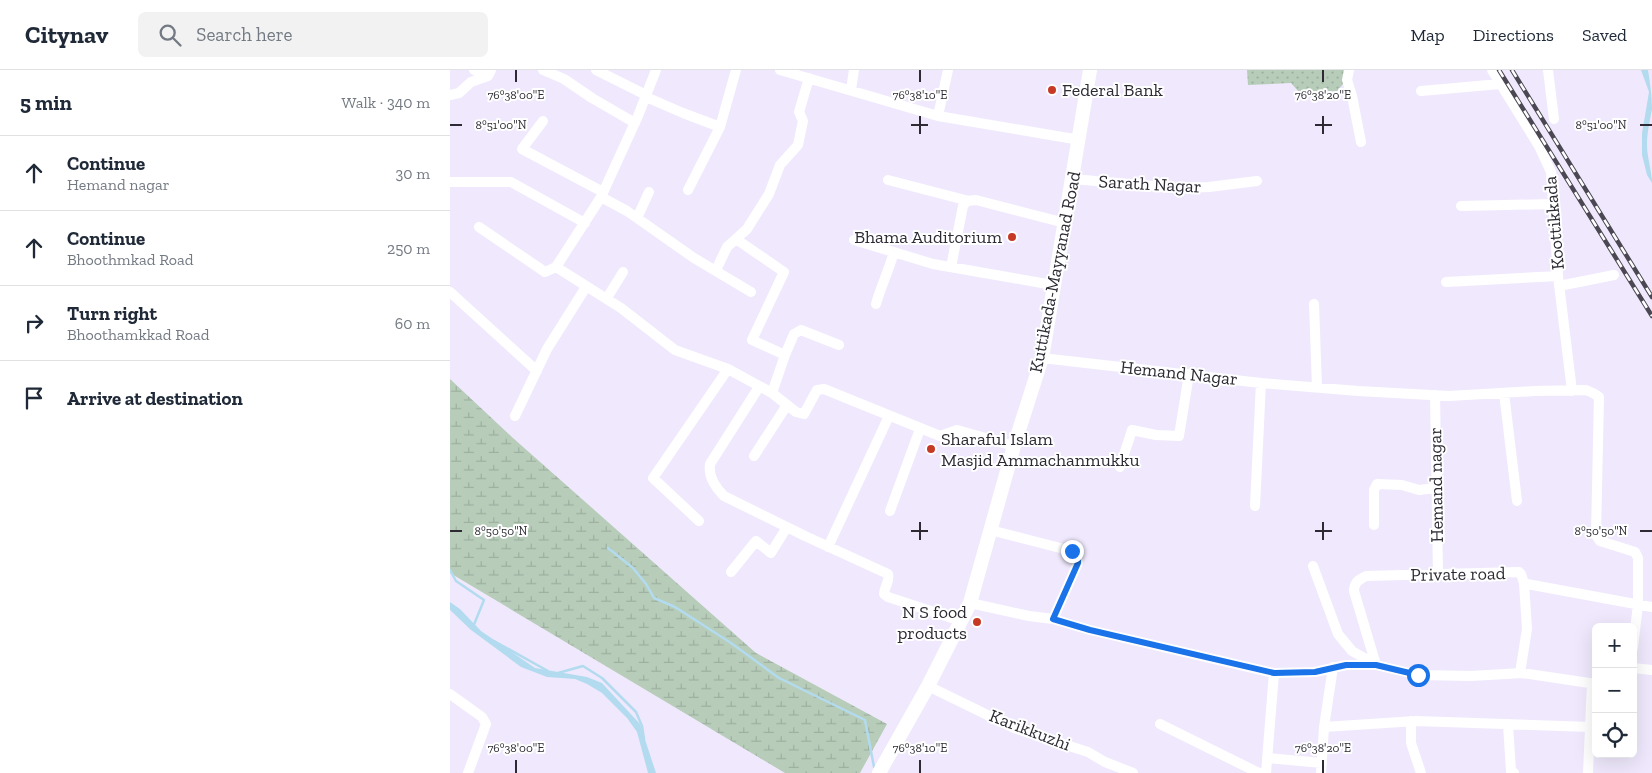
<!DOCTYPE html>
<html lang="en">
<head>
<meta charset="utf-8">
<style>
	body { margin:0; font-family:"Zilla Slab",serif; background:#f2f2f3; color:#1f2937 }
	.controls { position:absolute; right:15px; bottom:15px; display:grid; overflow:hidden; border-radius:8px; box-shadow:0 5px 20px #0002 }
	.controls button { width:45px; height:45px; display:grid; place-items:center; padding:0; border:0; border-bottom:1px solid #e0e1e3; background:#fff; color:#1f2937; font:25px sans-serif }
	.stop { position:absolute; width:15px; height:15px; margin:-11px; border:4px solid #1a73e8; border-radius:50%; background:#fff }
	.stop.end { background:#1a73e8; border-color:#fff; box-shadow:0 1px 5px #0008 }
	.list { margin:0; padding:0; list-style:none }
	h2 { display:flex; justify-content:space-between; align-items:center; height:65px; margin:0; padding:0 20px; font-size:21px }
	h2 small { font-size:16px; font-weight:400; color:#747a83 }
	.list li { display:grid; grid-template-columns:32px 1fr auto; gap:15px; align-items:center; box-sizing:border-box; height:75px; padding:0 20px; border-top:1px solid #e0e1e3 }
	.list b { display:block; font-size:19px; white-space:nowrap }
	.list p { margin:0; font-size:16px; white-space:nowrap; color:#747a83 }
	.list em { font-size:16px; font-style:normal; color:#747a83 }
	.icon { flex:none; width:28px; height:28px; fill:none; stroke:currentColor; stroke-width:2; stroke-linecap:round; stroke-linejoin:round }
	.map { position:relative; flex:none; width:1202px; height:703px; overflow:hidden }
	header { display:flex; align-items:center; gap:30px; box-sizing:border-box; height:70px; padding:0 25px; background:#fff; border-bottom:1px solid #e0e1e3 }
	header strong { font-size:24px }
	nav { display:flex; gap:28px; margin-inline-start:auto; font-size:18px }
	.search { width:350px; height:45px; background:#f2f2f3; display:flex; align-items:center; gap:12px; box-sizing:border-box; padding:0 18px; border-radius:8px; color:#747a83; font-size:19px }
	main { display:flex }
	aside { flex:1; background:#fff }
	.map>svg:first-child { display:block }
	.grass { fill:url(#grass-dots) }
	.wetland { fill:url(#wetland-marsh) }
	.water { fill:#b3dbef }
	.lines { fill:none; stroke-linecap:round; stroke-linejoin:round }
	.stream { stroke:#b3dbef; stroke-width:2.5 }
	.street { stroke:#fff; stroke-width:10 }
	.secondary { stroke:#fff; stroke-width:14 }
	.rail-casing { stroke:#4c4853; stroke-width:4.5 }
	.rail { stroke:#fff; stroke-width:2.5; stroke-dasharray:8; stroke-linecap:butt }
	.route { stroke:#1a73e8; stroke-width:6 }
	.ticks { fill:none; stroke:#2d2a33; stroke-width:2 }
	.poi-dot { fill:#c53925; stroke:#fff; stroke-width:2 }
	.labels { text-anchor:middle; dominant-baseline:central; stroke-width:4; stroke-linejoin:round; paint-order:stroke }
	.poi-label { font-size:18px; fill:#2d2a33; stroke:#fff; text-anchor:start }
	.street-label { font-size:18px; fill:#2d2a33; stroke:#fff }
	.ticks-label { font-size:12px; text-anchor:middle; fill:#2d2a33; stroke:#fff; stroke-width:4; stroke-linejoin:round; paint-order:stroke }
</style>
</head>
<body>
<header>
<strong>Citynav</strong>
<div class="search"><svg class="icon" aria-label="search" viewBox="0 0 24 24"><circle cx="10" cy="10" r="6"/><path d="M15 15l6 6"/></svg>Search here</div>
<nav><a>Map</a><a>Directions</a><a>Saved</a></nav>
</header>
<main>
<aside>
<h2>5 min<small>Walk · 340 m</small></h2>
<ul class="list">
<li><svg class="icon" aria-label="ahead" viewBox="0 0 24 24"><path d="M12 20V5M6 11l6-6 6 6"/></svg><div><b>Continue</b><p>Hemand nagar</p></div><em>30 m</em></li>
<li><svg class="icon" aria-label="ahead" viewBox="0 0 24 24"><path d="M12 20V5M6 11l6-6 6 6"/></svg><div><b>Continue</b><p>Bhoothmkad Road</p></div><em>250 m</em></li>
<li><svg class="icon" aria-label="right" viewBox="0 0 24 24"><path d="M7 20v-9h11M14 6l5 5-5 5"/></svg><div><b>Turn right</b><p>Bhoothamkkad Road</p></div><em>60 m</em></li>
<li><svg class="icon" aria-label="arrive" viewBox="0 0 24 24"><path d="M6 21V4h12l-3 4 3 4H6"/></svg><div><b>Arrive at destination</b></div></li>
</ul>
</aside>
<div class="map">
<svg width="1202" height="703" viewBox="0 0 1202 703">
	<defs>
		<pattern id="grass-dots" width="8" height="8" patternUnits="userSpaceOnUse" patternTransform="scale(1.25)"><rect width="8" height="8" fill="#b7cdba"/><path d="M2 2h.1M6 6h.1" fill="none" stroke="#9eb0a0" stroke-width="1.8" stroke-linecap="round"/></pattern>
		<pattern id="wetland-marsh" width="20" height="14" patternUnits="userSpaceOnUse" patternTransform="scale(1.25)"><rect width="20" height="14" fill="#b7cdba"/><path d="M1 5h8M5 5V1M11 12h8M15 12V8" fill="none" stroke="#9eb0a0"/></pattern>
	</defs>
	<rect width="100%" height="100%" fill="#f0e9fd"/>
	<path class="grass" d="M797,0H894V13L887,21L849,22L841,13L798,15Z"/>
	<path class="wetland" d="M0,309L63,368L306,583L437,654L410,703H335L0,503Z"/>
	<path class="water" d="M1191,0H1198C1200,13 1202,25 1202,39C1200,51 1197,62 1197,75C1197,88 1202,100 1202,113L1197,105L1192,85V63L1199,22Z
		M0,532L10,539L31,561L85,598L137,607L152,613L190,654L206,703H198L187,662L177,648L152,623L137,614L125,609L97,607L71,597L21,560L0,540Z"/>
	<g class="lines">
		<path class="stream" d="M158,478L183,498L196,514L204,528L225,537L281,573L329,608L415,650L424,697
			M0,500L6,511L34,530L23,557
			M44,571L98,601
			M108,603L133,596L152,608L186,642L192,656L194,669"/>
		<path class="street" d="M24,0L38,6
			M93,0L114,9L142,28L185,53
			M146,0L196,25
			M206,0L188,46L151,127L106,197L171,238L225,280L278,299L322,323L346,342L354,344L367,320L374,319L490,366L507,360L564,376
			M330,0L488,46L630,70
			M899,0L897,10L902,26L911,72
			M1042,0L1089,76L1101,102L1108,206L1122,321
			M1098,0L1104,49
			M401,20L404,0
			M971,21L1050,14
			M0,25L9,23L21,12L38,6L41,0
			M196,27L233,43L270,57
			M488,46L498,0
			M93,51L72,79L153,122
			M623,109L724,118L759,117L807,111
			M438,110L519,131
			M0,112H61L135,153
			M238,120L270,57L286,0
			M151,127L177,141L244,188L301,222
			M1011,136L1103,134
			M187,148L199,122
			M29,157L95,202L106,197
			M286,169L334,202L302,270L335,285L322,323
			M404,170L483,194L603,215
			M501,197L513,136L517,131L526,130L615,153
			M266,200L277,177L297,159L319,124L330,95L348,75L353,51L349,42L359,8
			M996,212L1108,206
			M1109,216L1164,205
			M0,222L87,301
			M157,228L173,202
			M426,234C431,216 439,200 444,182
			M864,234L867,317
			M335,285L344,264L351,260L389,275
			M592,288L811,313L908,321L999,326L1085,321L1136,320L1143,323L1149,327L1146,465L1150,471L1185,482L1188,488V534L1183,578
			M309,317L260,394C258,407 265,417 274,426L355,466L438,504C440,512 434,517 434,524L438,527L511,551
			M1054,323L1067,431
			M985,325L988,505
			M65,346L97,279L136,217
			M304,386L337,335
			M670,397L682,360L706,365L729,366L739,304
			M805,436L811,313
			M440,441L470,359
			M249,451L203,408L278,299
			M924,455V420L927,414L952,415L969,420L986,418
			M540,460L622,481L627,488L628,493L603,549
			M378,477L439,346
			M863,496L888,564L902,581L925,594
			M281,502L306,471L321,483L337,457
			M520,533L579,546L603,549L640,560L824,603L865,602L896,595H926L968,605L1021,606L1072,603L1146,614
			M926,595L904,521C904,512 909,510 916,506L1069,502L1071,504L1074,513L1077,514L1202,537
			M1183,598L1202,600
			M1070,603L1077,559L1074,513
			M478,616L564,658L638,682L655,692L683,703
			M0,624L32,647L36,654L18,703
			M961,651V673L971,703
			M710,654L809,703
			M1058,654L1061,701L1064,703
			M874,657L966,651L1141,657
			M817,688L872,693
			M816,703L824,603
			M871,703L874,657L883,597
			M1138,703L1142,614"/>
		<path class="secondary" d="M429,703L478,616L520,533L564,376L592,288L640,0"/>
		<g class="rail-casing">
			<path id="rail" d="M1049,0L1202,246
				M1062,0L1202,227"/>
		</g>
		<use href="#rail" class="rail"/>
	</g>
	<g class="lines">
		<path class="route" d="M622,481L628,488V493L603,549L640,560L824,603L865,602L896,595H926L968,605"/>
	</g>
	<path class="ticks" d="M66,0V12M470,0V12M873,0V12M470,46V64M873,46V64M0,55H12M461,55H478M865,55H882M1190,55H1202M470,452V470M873,452V470M0,461H12M461,461H478M865,461H882M1190,461H1202M66,690V703M470,690V703M873,690V703"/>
	<g class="poi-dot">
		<circle cx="602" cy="20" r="5"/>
		<circle cx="562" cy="167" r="5"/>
		<circle cx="481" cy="379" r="5"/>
		<circle cx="527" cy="552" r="5"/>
	</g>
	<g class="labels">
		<g class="poi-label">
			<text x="612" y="20">Federal Bank</text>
			<text x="552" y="167" text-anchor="end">Bhama Auditorium</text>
			<text x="491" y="369">Sharaful Islam<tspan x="491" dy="21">Masjid Ammachanmukku</tspan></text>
			<text x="517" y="542" text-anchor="end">N S food<tspan x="517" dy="21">products</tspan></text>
		</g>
		<g class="street-label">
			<text transform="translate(700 114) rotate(3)">Sarath Nagar</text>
			<text transform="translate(1104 153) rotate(-95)">Koottikkada</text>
			<text transform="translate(605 202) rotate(-79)">Kuttikada-Mayyanad Road</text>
			<text transform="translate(729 303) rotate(6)">Hemand Nagar</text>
			<text transform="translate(986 415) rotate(-91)">Hemand nagar</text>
			<text transform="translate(1008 504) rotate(-1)">Private road</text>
			<text transform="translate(580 660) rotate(21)">Karikkuzhi</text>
		</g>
	</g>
	<g class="ticks-label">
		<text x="66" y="29">76°38'00"E</text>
		<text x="470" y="29">76°38'10"E</text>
		<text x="873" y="29">76°38'20"E</text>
		<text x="51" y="59">8°51'00"N</text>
		<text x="1151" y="59">8°51'00"N</text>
		<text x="51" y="465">8°50'50"N</text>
		<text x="1151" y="465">8°50'50"N</text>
		<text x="66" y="682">76°38'00"E</text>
		<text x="470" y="682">76°38'10"E</text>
		<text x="873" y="682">76°38'20"E</text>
	</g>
</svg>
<div class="controls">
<button>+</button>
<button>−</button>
<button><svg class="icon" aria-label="locate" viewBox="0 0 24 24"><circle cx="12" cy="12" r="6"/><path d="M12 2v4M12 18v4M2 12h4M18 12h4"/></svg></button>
</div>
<div class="stop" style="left:968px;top:605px"></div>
<div class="stop end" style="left:622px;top:481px"></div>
</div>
</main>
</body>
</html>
